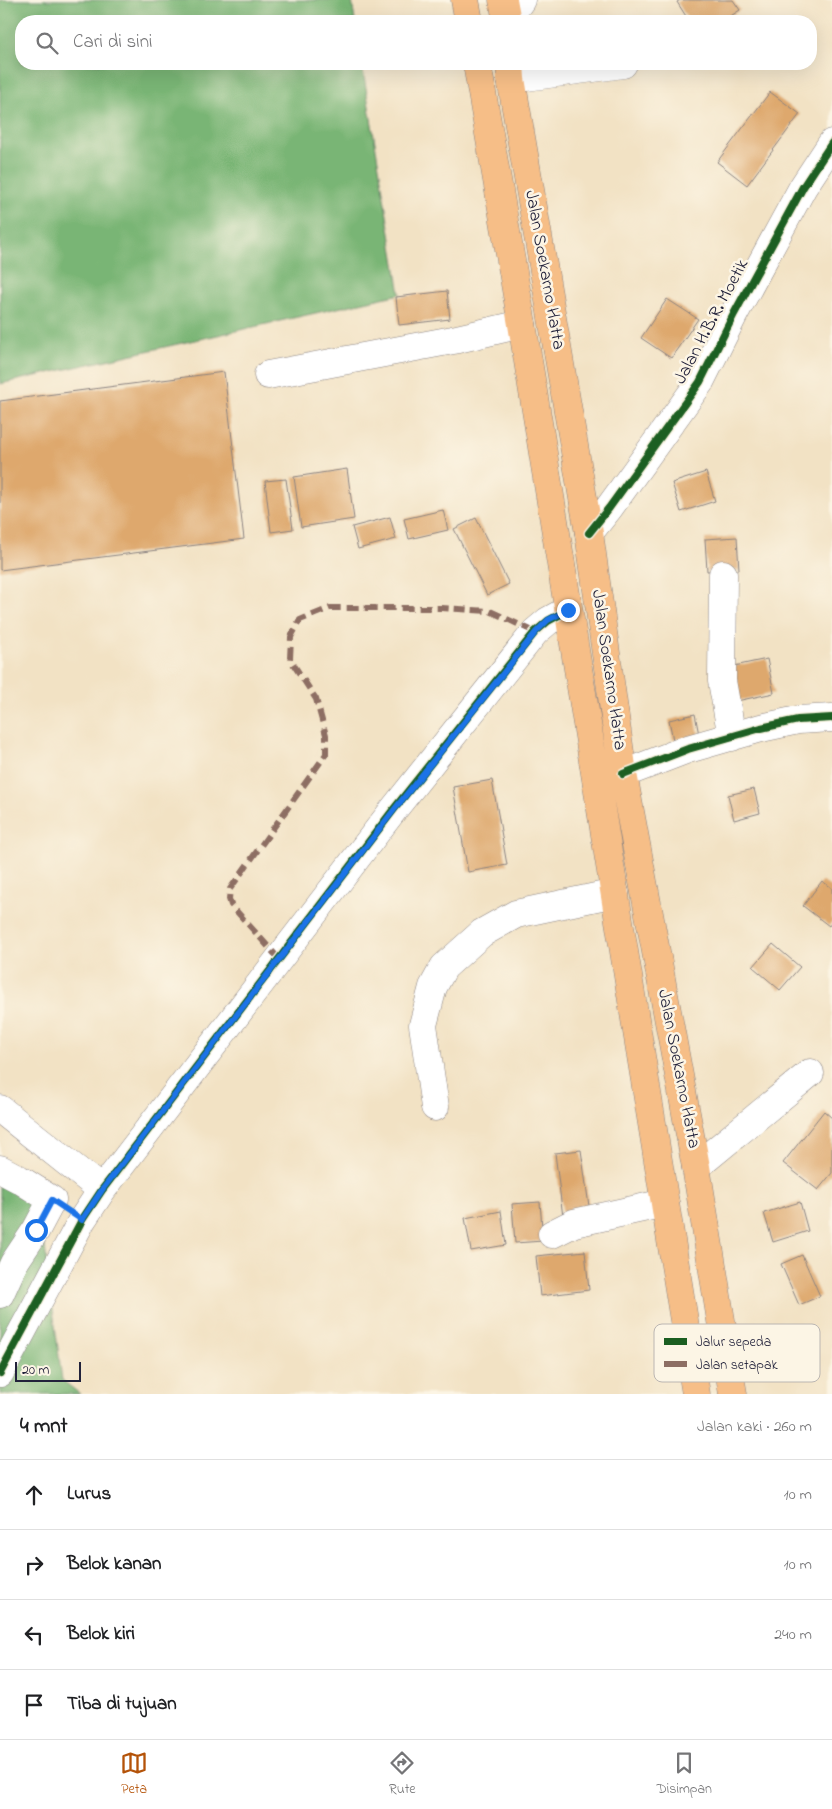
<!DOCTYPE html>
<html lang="id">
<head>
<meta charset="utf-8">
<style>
	body { margin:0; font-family:"Indie Flower",sans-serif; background:#f2f2f2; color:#202124 }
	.scale { position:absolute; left:15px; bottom:12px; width:66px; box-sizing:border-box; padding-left:5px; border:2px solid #22223b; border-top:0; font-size:14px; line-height:18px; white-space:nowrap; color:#22223b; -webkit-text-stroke:4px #fcf5e5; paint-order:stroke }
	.stop { position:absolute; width:15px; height:15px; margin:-11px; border:4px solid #1a73e8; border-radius:50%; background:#fff }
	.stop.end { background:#1a73e8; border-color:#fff; box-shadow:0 1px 5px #0008 }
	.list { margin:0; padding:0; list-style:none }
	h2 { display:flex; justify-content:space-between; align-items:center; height:65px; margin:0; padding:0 20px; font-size:21px }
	h2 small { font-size:16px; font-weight:400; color:#757577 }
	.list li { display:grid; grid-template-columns:32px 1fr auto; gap:15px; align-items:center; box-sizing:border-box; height:70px; padding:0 20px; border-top:1px solid #e0e0e0 }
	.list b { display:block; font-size:19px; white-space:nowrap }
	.list em { font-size:16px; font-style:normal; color:#757577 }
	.icon { flex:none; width:28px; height:28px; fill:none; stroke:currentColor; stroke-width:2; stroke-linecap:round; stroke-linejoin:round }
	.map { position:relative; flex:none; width:832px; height:1394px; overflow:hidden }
	.search { position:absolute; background:#fff; box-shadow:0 5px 20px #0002; left:15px; right:15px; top:15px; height:55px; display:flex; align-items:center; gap:12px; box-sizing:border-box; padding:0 18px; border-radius:20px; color:#757577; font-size:19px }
	.sheet { height:345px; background:#fff }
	nav { display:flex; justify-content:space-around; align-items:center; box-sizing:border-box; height:70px; border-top:1px solid #e0e0e0; background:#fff; font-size:14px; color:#757577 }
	nav a { display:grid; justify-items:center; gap:2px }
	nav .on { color:#b45309 }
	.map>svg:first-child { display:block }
	.forest { fill:#79b574; stroke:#4e6c58 }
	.building { fill:#dea86d }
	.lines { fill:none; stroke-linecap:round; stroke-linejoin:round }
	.minor-casing { stroke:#8a8280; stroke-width:29 }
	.highway-casing { stroke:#8a8280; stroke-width:29 }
	.minor { stroke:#fff; stroke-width:28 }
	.highway { stroke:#f6be87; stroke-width:28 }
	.quiet { stroke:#8d6e63; stroke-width:6; stroke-dasharray:12 6; stroke-linecap:butt }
	.cycleway-casing { stroke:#fcf5e5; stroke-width:11 }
	.cycleway { stroke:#1b5e20; stroke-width:8 }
	.route { stroke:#1a73e8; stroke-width:6 }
	.labels { text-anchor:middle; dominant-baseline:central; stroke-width:5; stroke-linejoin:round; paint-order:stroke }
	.street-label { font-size:18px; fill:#22223b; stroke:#fcf5e5 }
	.key { fill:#fcf5e5; stroke:#bbb6b2; stroke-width:1 }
	.key-label { font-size:14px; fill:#22223b }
</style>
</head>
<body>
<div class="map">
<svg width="832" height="1394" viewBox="0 0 832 1394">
	<rect width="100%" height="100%" fill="#fcf5e5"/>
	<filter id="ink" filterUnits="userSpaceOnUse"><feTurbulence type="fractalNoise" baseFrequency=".02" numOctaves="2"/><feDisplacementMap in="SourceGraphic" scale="10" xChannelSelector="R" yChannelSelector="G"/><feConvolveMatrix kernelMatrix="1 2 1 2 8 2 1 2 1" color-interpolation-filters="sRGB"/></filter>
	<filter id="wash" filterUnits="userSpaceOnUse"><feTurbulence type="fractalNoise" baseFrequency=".0096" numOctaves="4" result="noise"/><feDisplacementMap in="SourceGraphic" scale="20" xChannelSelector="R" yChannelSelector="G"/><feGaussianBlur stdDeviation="1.12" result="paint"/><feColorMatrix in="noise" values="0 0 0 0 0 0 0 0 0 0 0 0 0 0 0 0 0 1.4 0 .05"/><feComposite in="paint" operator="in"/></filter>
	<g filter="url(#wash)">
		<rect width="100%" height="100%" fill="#f2e2c4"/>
		<path class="forest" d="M0,0H352L355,21H21V64H362L400,294L0,384Z
			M0,1176L40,1208L62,1380L80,1394H0Z"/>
		<g id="blocks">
			<path class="building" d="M680,0H733L740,10L723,21H689L677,2Z
				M770,92L800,114L747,185L717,162Z
				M447,291L450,319L399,325L396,297Z
				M667,299L698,319L671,358L641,338Z
				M224,372L244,539L0,570V401Z
				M347,469L354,519L301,527L294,477Z
				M706,472L715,501L681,512L672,483Z
				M286,479L293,529L271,532L265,481Z
				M443,510L448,530L409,539L404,519Z
				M390,517L396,539L358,549L352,527Z
				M476,518L509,584L487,595L454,529Z
				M737,537L739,570L707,571L705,539Z
				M767,659L774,693L732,702L725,668Z
				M695,714L699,735L673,740L669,720Z
				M492,780L507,865L468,872L453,787Z
				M754,789L760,813L734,820L728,795Z
				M822,881L832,888V922L829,926L803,906Z
				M773,944L800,967L780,990L753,967Z
				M824,1111L832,1118V1173L818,1190L783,1163Z
				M581,1150L590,1213L563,1217L555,1153Z
				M540,1202L543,1241L515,1243L512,1204Z
				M800,1202L808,1231L773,1242L764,1213Z
				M501,1211L506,1245L471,1251L465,1218Z
				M585,1251L589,1290L540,1296L536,1256Z
				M802,1255L820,1296L799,1305L781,1264Z"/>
		</g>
	</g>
	<g filter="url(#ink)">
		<use href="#blocks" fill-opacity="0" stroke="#8a8280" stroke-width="1"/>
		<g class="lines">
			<g class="minor-casing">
				<path id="minor" d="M507,20L521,0
					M511,79L623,64
					M268,375L453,340L522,324
					M589,533L609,508L700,382L734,314L803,187L832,143
					M723,574L722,681L732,737
					M623,774L688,749L761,728L798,720L832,718
					M435,1107L423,1025L433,987L444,967L482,933L516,914L615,893
					M0,1109L102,1190
					M696,1167L810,1073
					M0,1169L19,1179L52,1200L36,1230L14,1263L0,1294
					M552,1234L574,1223L665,1203
					M0,1373L82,1220L102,1190L394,809L535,632L548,621L568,610"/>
			</g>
			<g class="highway-casing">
				<path id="highway" d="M465,0L469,21
					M503,0L507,21
					M477,64L522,324L696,1394
					M510,64L511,79L589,533L623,774L696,1167L733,1394"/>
			</g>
			<use href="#minor" class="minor"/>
			<use href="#highway" class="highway"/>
			<path class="quiet" d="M280,960L231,905L229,899L230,889L326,754V735L316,699L290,659L291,637L300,620L330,608H442L490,611L535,632"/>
			<g class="cycleway-casing">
				<path id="cycleway" d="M589,533L609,508L700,382L734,314L803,187L832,143
					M623,774L688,749L761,728L798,720L832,718
					M0,1373L82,1220L102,1190L394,809L535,632L548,621L568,610"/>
			</g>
			<use href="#cycleway" class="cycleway"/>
		</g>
	</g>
	<g class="lines" filter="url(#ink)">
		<path class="route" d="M36,1230L52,1200L82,1220L102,1190L394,810L536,632L548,620L568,610"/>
	</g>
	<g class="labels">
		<g class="street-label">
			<text transform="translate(544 270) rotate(80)">Jalan Soekarno Hatta</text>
			<text transform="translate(712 322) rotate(-62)">Jalan H.B.R. Moetik</text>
			<text transform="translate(608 670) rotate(82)">Jalan Soekarno Hatta</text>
			<text transform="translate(678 1069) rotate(79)">Jalan Soekarno Hatta</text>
		</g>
	</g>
	<rect x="654" y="1324" width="166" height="58" rx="8" class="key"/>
	<rect x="664" y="1338" width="23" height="7" fill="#1b5e20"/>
	<rect x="664" y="1361" width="23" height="6" fill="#8d6e63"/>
	<g class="key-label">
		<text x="696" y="1346">Jalur sepeda</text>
		<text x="696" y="1369">Jalan setapak</text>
	</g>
</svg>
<div class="scale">20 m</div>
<div class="stop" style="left:36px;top:1230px"></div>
<div class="stop end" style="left:568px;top:610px"></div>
<div class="search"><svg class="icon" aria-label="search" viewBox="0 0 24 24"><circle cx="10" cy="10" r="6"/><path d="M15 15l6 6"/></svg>Cari di sini</div>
</div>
<section class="sheet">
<h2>4 mnt<small>Jalan kaki · 260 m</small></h2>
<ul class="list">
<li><svg class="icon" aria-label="ahead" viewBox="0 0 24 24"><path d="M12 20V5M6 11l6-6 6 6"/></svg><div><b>Lurus</b></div><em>10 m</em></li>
<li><svg class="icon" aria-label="right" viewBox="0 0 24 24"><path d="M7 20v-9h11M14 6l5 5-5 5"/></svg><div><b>Belok kanan</b></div><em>10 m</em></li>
<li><svg class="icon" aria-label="left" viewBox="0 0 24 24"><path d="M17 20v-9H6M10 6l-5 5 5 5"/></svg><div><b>Belok kiri</b></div><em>240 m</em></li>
<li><svg class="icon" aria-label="arrive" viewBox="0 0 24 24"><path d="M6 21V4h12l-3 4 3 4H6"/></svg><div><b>Tiba di tujuan</b></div></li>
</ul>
</section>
<nav>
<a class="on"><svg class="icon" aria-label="map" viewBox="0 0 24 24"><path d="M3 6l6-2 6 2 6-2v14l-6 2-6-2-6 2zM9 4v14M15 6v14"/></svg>Peta</a>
<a><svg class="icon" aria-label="directions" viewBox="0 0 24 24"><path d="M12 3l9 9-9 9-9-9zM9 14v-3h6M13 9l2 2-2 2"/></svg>Rute</a>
<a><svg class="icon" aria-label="saved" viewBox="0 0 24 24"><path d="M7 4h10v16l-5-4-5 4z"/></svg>Disimpan</a>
</nav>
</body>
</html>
